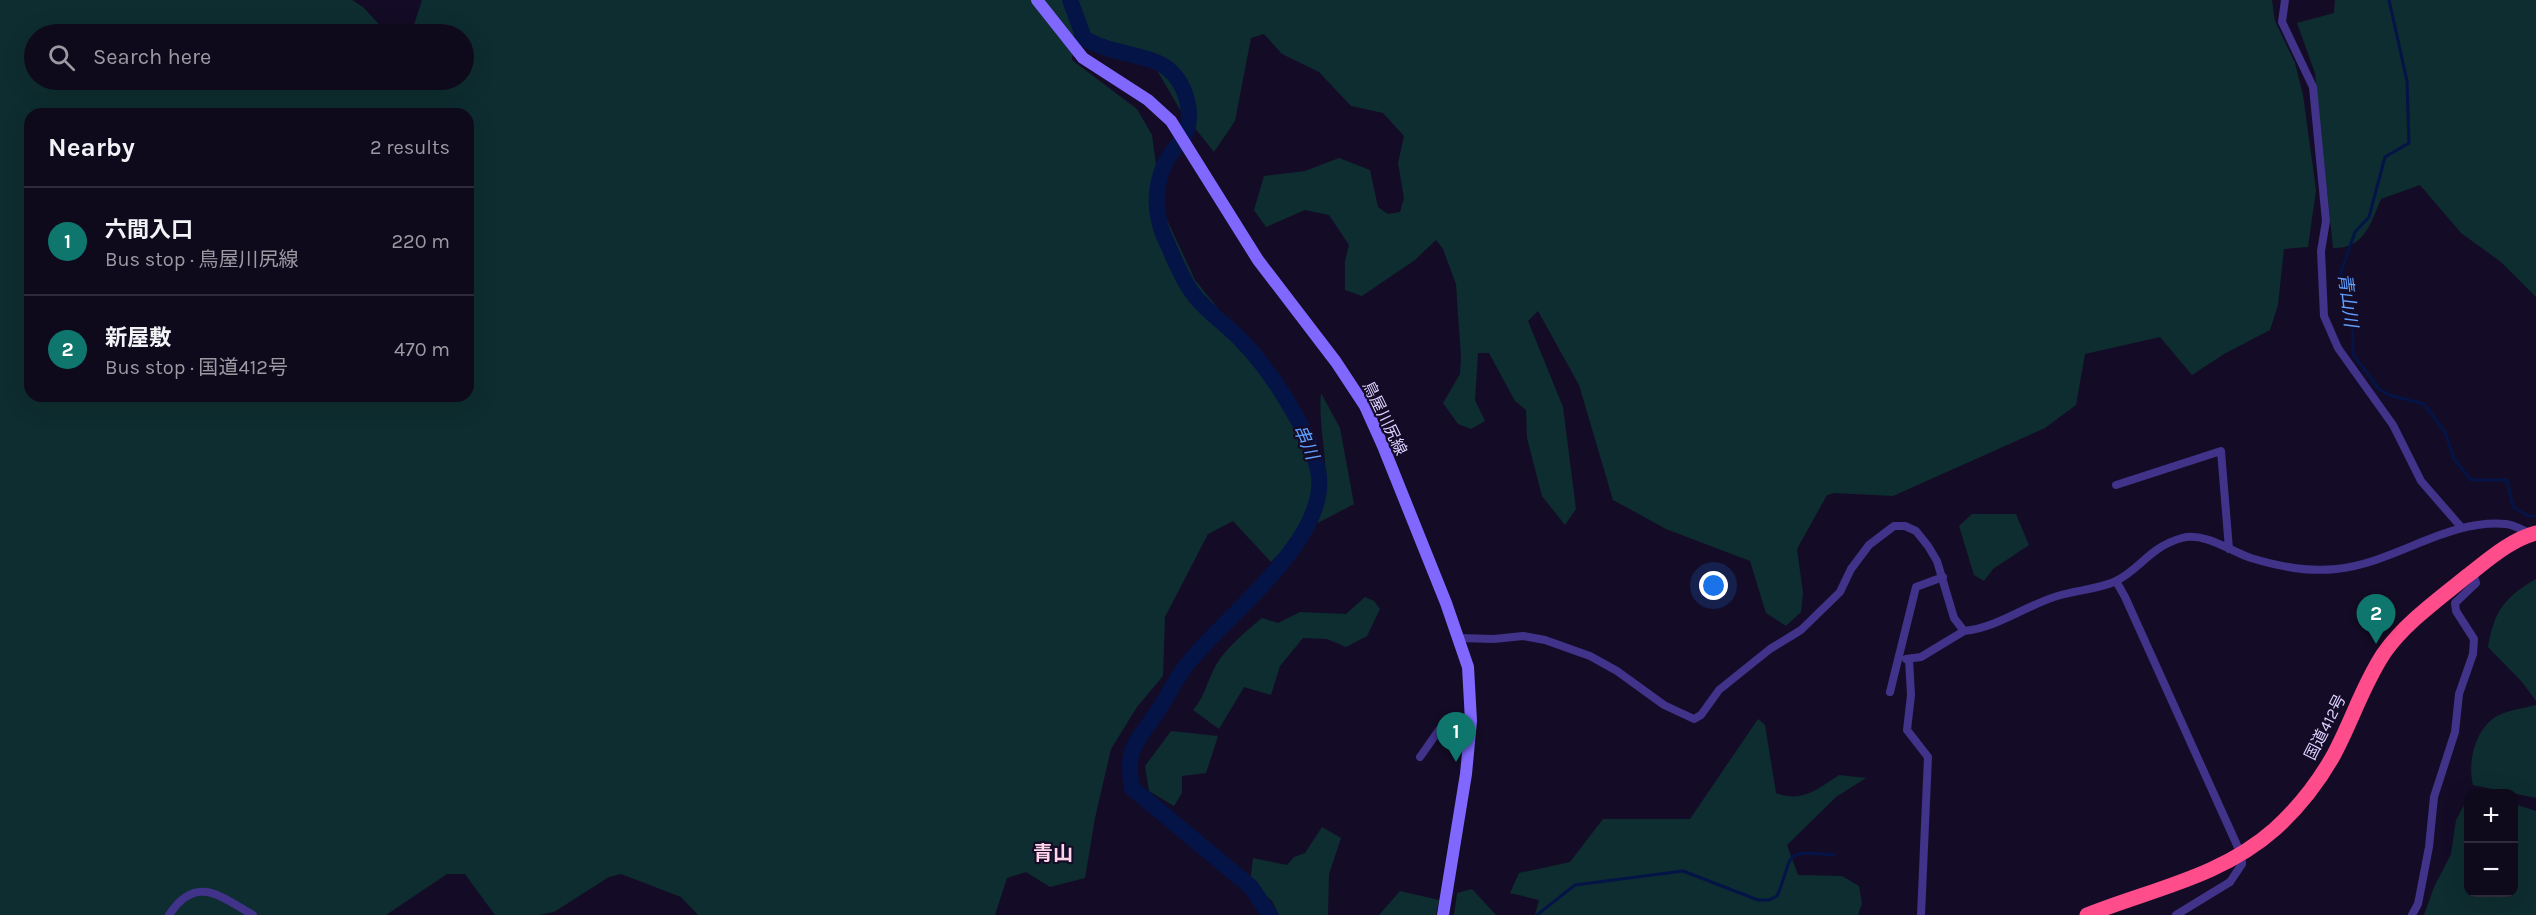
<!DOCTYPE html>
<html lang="en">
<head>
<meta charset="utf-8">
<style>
	body { margin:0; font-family:Karla,"Noto Sans JP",sans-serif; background:#1d1729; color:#f1f3f6 }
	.controls { position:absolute; right:18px; bottom:18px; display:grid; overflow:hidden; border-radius:12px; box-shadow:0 6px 24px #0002 }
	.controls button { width:54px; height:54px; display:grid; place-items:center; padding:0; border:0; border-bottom:2px solid #2f2a3b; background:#0f091c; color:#f1f3f6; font:30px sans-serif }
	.you { position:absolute; left:1714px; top:586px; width:21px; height:21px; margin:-15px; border:4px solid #fff; border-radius:50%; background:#1a73e8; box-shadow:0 0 0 9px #1a73e833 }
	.badge { display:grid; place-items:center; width:39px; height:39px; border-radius:50%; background:#0f766e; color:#fff; font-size:20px; font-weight:700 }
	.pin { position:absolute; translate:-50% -50px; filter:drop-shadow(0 2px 3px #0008) }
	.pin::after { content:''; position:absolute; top:32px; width:21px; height:18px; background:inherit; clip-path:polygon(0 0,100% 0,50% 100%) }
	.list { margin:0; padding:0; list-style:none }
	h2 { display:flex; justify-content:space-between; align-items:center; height:78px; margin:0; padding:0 24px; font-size:26px }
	h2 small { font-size:20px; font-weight:400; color:#9b9aa3 }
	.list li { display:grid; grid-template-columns:39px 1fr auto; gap:18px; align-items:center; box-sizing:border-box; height:108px; padding:0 24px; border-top:2px solid #2f2a3b }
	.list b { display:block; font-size:22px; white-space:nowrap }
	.list p { margin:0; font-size:20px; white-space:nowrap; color:#9b9aa3 }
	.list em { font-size:20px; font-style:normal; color:#9b9aa3 }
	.icon { flex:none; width:33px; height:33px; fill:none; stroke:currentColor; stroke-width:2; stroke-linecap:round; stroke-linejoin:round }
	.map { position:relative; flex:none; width:2536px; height:915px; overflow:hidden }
	.search { position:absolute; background:#0f091c; box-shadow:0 6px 24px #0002; left:24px; top:24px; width:450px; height:66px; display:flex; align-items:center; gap:15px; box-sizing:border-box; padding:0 21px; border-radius:33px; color:#9b9aa3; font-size:22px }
	.panel { position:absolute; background:#0f091c; box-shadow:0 6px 24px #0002; left:24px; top:108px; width:450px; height:294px; border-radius:18px }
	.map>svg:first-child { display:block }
	.green { fill:#0e2d30; fill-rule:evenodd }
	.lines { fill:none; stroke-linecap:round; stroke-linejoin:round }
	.stream { stroke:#041446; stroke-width:3 }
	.river { stroke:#041446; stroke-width:16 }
	.street { stroke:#41328a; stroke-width:8 }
	.secondary { stroke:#8068ff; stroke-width:12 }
	.highway { stroke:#ff4c8a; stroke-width:15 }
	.labels { text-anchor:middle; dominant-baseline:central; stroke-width:4.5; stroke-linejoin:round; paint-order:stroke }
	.street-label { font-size:16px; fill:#dcd1ff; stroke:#140c26 }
	.water-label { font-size:18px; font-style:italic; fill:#5f9fff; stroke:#140c26 }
	.quarter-label { font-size:20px; font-weight:bold; fill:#ffd3e9; stroke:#140c26 }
</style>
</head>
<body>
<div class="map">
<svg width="2536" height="915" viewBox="0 0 2536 915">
	<rect width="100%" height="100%" fill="#140c26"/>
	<path class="green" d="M0,0H352L363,7L388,34H34V80H464V34H411L422,0H2272L2275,21L2295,63L2303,95L2316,190L2308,247L2284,249L2278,305L2270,330L2224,354L2192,375L2160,337L2085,354L2076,405L2045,428L1893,496L1835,493L1827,495L1797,549L1803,593L1801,612L1786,626L1766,613L1750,561L1666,529L1613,500L1579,385L1538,311L1528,321L1563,407L1576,509L1565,525L1542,496L1527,438L1526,410L1515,401L1489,353H1478L1475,400L1485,421L1471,429L1458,424L1443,403L1460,374L1461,357L1456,284L1443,249L1436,240L1415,260L1362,296L1345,290V261L1349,245L1329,215L1305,210L1266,227L1254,210L1264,176L1305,171L1339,158L1370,170L1378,207L1388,214L1400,212L1404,198L1398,163L1404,136L1383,113L1351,106L1319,72L1282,54L1264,34L1251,38L1235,121L1214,152L1179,108L1154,65L1074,31L1072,60L1137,109L1152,135L1162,209L1195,280L1230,323L1251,342L1297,413L1305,418L1316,443L1310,510L1292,540L1271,562L1233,521L1208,534L1165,617L1163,676L1137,707L1111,749L1095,818L1085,878L1050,887L1026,872L1007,878L995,915H698L681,897L621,874L609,877L554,912L539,915H495L465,874H447L386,915H0ZM30,114H468V396H30Z
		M2335,0H2536V297L2501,262L2461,233L2420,185L2381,199C2371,223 2364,249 2333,248L2315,73L2297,23L2334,13Z
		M1321,393L1340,428L1354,504L1316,524C1337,484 1317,436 1321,393Z
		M1972,514H2016L2029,545L1993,569L1984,581L1974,575L1959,526Z
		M2536,579V701L2522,682L2488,647C2494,612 2504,597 2536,579Z
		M1365,597L1374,601L1380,609L1367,636L1346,647L1327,639L1303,638L1280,666L1271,695L1244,687L1219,729L1193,710C1205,697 1207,681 1216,665C1228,646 1245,632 1262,618L1278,623L1300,612L1346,614Z
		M2536,705V798L2473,785C2467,762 2476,726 2499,715C2510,710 2524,708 2536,705Z
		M1758,719L1765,725L1776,793C1802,803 1818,789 1839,775L1866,778L1836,797L1787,845L1798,875L1842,876L1859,886L1862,904L1858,915H1535L1539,900L1510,893L1519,873L1570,862L1603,819H1690Z
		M1171,731L1218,736L1206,773L1182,776V793L1174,806L1149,791L1145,766Z
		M2468,798V892H2514V804L2536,811V915H2424L2434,887L2451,854L2456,820Z
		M1322,827L1341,838L1329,874L1328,915H1279L1272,901L1250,882L1253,858L1287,865L1294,857L1305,853Z
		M1472,889L1496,915H1454L1457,893Z
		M1400,891L1439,900L1436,915H1379Z"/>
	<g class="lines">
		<path class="stream" d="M2389,0L2407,81L2409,143L2385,157L2369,217L2355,232L2341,272L2344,289L2352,306L2353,354L2378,388L2389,395L2424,404L2445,432L2454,459L2471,480H2507L2513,507L2528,516H2536
			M1537,915L1575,885L1683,871L1758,900H1769L1777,896C1795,855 1779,849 1834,855"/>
		<path class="river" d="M1070,0L1084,38C1108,54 1149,54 1167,68C1187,84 1197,119 1181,141C1174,150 1167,156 1163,168C1153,194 1155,220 1168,245C1175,261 1183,281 1194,295C1208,313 1227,325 1242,341C1271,371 1308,428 1318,470C1333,538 1223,617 1185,667C1174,682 1166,700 1155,715C1135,744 1125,750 1132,788L1251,887L1270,915"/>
		<path class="street" d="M2285,0L2282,22L2313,87L2326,221L2321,251L2324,316L2338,348L2393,425L2421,481L2461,527
			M2116,485L2221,451L2229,549
			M2116,581L2125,597L2241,854L2242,864L2230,882L2176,915
			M1459,638L1494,639L1523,636L1545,640L1590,656L1617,671L1664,705L1694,719L1701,715L1719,690L1770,649L1801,630L1840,592L1851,569L1869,545L1894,526H1905L1916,531L1928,546L1937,561L1954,618L1964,631C2000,627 2027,604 2061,595C2079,590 2097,589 2114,582C2140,570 2149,547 2182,538C2205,532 2230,551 2251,558C2277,566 2309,572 2336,569C2396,563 2445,519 2506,524C2515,525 2524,531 2532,534
			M1906,659L1921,657L1964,631
			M1909,659L1911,695L1907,730L1928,757L1921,915
			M1890,692L1916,587L1943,577
			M1420,757L1439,730L1471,721
			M169,915C196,874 220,896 253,915
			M2412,915L2418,904L2429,847L2434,797L2455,732L2459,694L2473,654L2474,639L2456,611L2455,603L2476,583L2473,572"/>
		<path class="secondary" d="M1037,0L1083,58L1148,100L1171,121L1258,260L1336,362L1365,406L1383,446L1446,603L1468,667L1471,721L1466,774L1443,915"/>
		<path class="highway" d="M2087,915C2152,889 2221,877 2275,829C2297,809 2317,784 2332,758C2351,724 2362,686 2384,653C2405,623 2439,599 2467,576C2488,560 2510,540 2536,533"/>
	</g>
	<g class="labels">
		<g class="street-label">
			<text transform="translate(1385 418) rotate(64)">鳥屋川尻線</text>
			<text transform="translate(2325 727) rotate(-63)">国道412号</text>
		</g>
		<g class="water-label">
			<text transform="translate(2348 300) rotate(83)">青山川</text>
			<text transform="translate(1306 442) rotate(66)">串川</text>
		</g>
		<g class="quarter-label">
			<text x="1053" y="853">青山</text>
		</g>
	</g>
</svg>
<div class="controls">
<button>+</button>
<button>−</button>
</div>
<div class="you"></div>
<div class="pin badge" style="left:1456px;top:762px">1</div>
<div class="pin badge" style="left:2376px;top:644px">2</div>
<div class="search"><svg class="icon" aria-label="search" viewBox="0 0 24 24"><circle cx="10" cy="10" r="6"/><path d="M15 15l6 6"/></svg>Search here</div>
<section class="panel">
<h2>Nearby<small>2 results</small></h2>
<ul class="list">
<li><span class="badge">1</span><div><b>六間入口</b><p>Bus stop · 鳥屋川尻線</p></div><em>220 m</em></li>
<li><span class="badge">2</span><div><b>新屋敷</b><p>Bus stop · 国道412号</p></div><em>470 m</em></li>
</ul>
</section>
</div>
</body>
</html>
